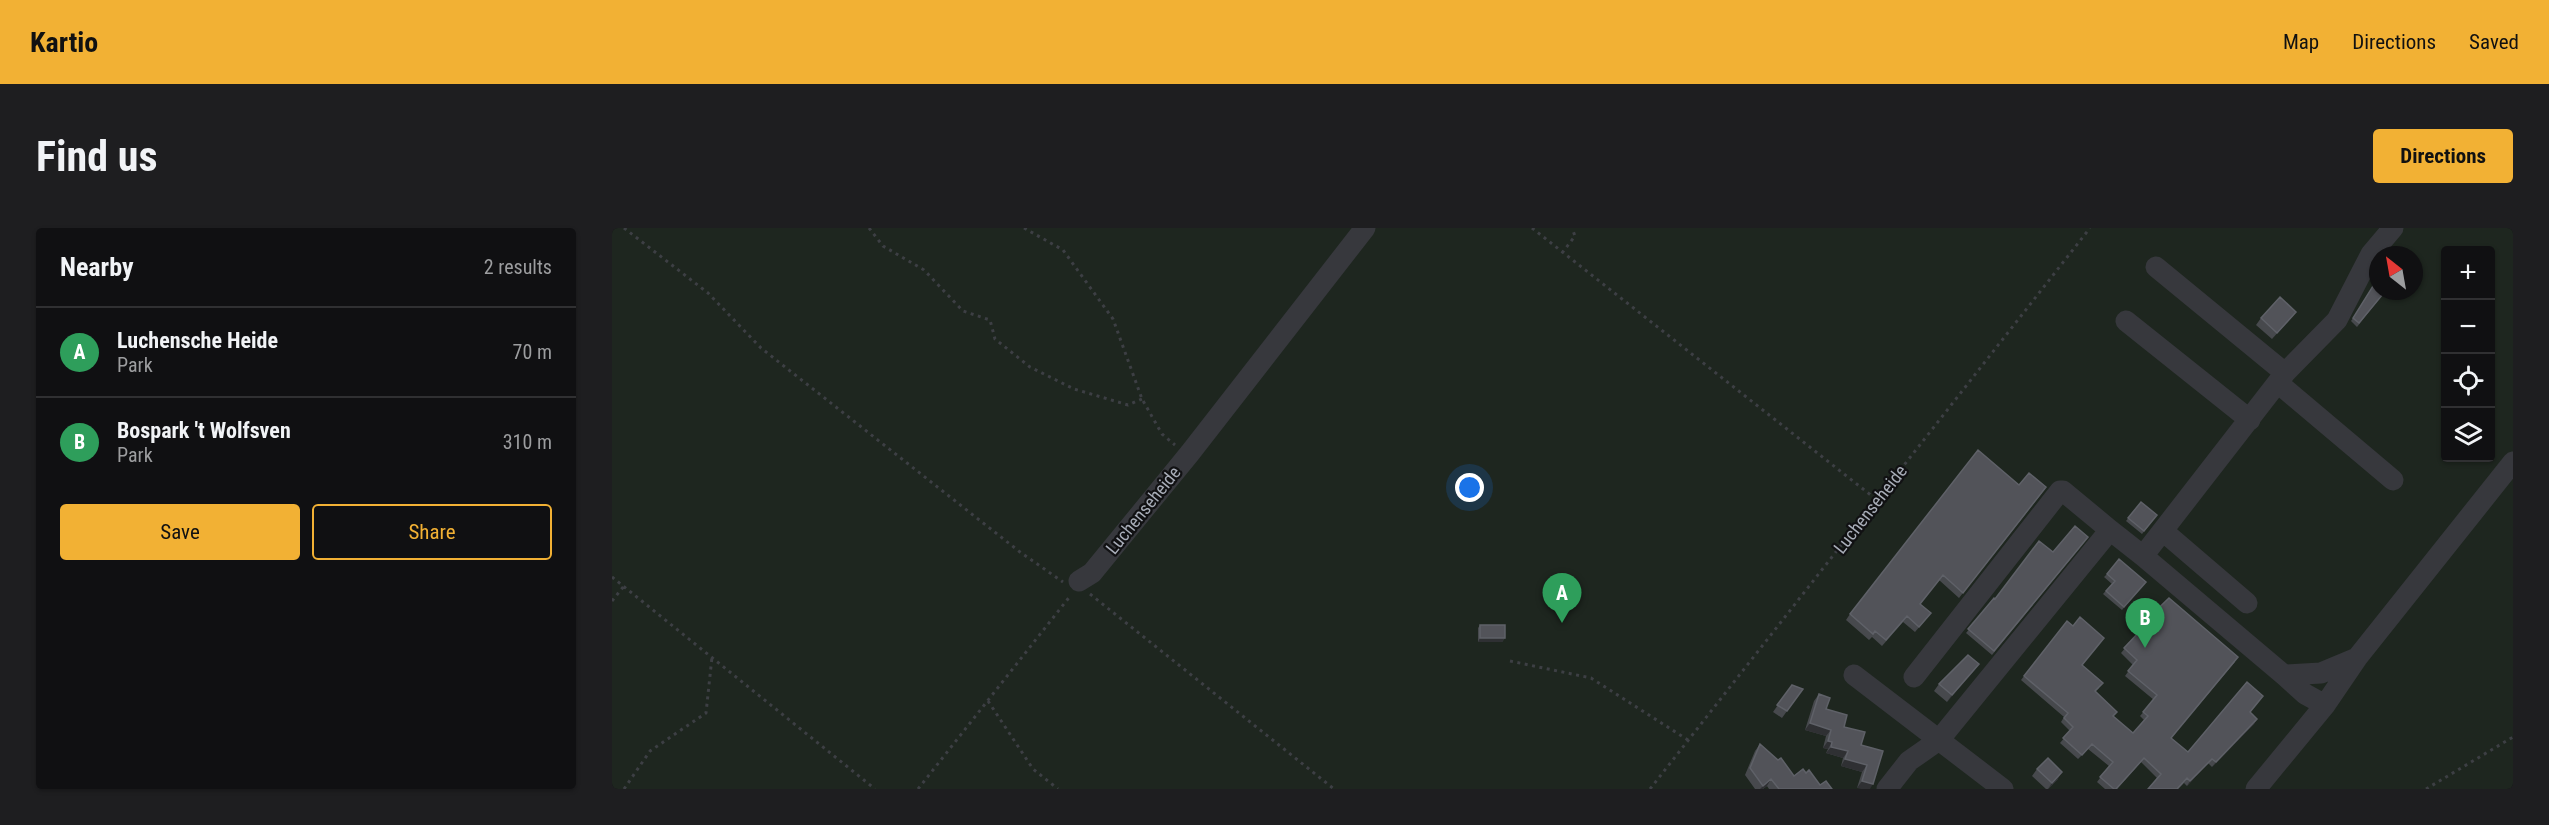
<!DOCTYPE html>
<html lang="en">
<head>
<meta charset="utf-8">
<style>
	body { margin:0; font-family:"Roboto Condensed",sans-serif; background:#1e1e20; color:#f1f3f6 }
	.controls { position:absolute; right:18px; top:18px; display:grid; overflow:hidden; border-radius:6px; box-shadow:0 2px 4px #0004 }
	.controls button { width:54px; height:54px; display:grid; place-items:center; padding:0; border:0; border-bottom:2px solid #303032; background:#101012; color:#f1f3f6; font:30px sans-serif }
	.compass { position:absolute; left:1757px; top:18px; width:54px; height:54px; border-radius:50%; background:#101012; box-shadow:0 2px 4px #0004; rotate:329deg }
	.you { position:absolute; left:858px; top:260px; width:21px; height:21px; margin:-15px; border:4px solid #fff; border-radius:50%; background:#1a73e8; box-shadow:0 0 0 9px #1a73e833 }
	.badge { display:grid; place-items:center; width:39px; height:39px; border-radius:50%; background:#f2b134; color:#fff; font-size:20px; font-weight:700 }
	.pin { position:absolute; translate:-50% -50px; filter:drop-shadow(0 2px 3px #0008) }
	.pin::after { content:''; position:absolute; top:32px; width:21px; height:18px; background:inherit; clip-path:polygon(0 0,100% 0,50% 100%) }
	.list { margin:0; padding:0; list-style:none }
	h2 { display:flex; justify-content:space-between; align-items:center; height:78px; margin:0; padding:0 24px; font-size:26px }
	h2 small { font-size:20px; font-weight:400; color:#9c9d9f }
	.list li { display:grid; grid-template-columns:39px 1fr auto; gap:18px; align-items:center; box-sizing:border-box; height:90px; padding:0 24px; border-top:2px solid #303032 }
	.list b { display:block; font-size:22px; white-space:nowrap }
	.list p { margin:0; font-size:20px; white-space:nowrap; color:#9c9d9f }
	.list em { font-size:20px; font-style:normal; color:#9c9d9f }
	.actions { display:flex; gap:12px; padding:18px 24px }
	.actions a { flex:1; padding:14px 0; border:2px solid #f2b134; border-radius:6px; text-align:center; font-size:21px; color:#f2b134 }
	.actions .main { background:#f2b134; color:#111 }
	.icon { flex:none; width:33px; height:33px; fill:none; stroke:currentColor; stroke-width:2; stroke-linecap:round; stroke-linejoin:round }
	.map { position:relative; flex:none; width:1901px; height:561px; overflow:hidden; border-radius:6px }
	header { display:flex; align-items:center; gap:36px; box-sizing:border-box; height:84px; padding:0 30px; background:#f2b134; color:#111 }
	header strong { font-size:28px }
	nav { display:flex; gap:33px; margin-inline-start:auto; font-size:21px }
	.intro { display:flex; align-items:center; justify-content:space-between; box-sizing:border-box; height:144px; padding:0 36px }
	h1 { margin:0; font-size:42px }
	.button { padding:15px 27px; border-radius:6px; background:#f2b134; color:#111; font-size:21px; font-weight:700 }
	main { display:flex; gap:36px; padding:0 36px }
	aside { flex:1; background:#101012; border-radius:6px; box-shadow:0 2px 4px #0004 }
	.map>svg:first-child { display:block }
	.green { fill:#1e261f; fill-rule:evenodd }
	.lines { fill:none; stroke-linecap:round; stroke-linejoin:round }
	.path { stroke:#3d3f44; stroke-width:3; stroke-dasharray:3 4.5; stroke-linecap:butt }
	.minor { stroke:#37383d; stroke-width:21 }
	.wall { fill:#47494d }
	.shaded-wall { fill:#2f3033 }
	.building { fill:#525359; stroke:#5f6168; stroke-width:1.5 }
	.labels { text-anchor:middle; dominant-baseline:central; stroke-width:4.5; stroke-linejoin:round; paint-order:stroke }
	.street-label { font-size:18px; fill:#a8adb8; stroke:#111113 }
</style>
</head>
<body>
<header>
<strong>Kartio</strong>
<nav><a>Map</a><a>Directions</a><a>Saved</a></nav>
</header>
<div class="intro"><h1>Find us</h1><a class="button">Directions</a></div>
<main>
<aside>
<h2>Nearby<small>2 results</small></h2>
<ul class="list">
<li><span class="badge" style="background:#2e9e5b">A</span><div><b>Luchensche Heide</b><p>Park</p></div><em>70 m</em></li>
<li><span class="badge" style="background:#2e9e5b">B</span><div><b>Bospark 't Wolfsven</b><p>Park</p></div><em>310 m</em></li>
</ul>
<div class="actions"><a class="main">Save</a><a>Share</a></div>
</aside>
<div class="map">
<svg width="1901" height="561" viewBox="0 0 1901 561">
	<rect width="100%" height="100%" fill="#161618"/>
	<path class="green" d="M0,0H1901V561H0ZM1834,22H1878V230H1834ZM1766,27H1802V63H1766Z"/>
	<g class="lines">
		<path class="path" d="M12,0L96,65L149,120L408,324L451,354
			M257,0L271,18L312,42L351,83L378,92L383,111L418,139L462,161L516,177L530,171
			M412,0L451,22L501,91L530,171L550,206L563,217
			M920,0L1265,272
			M950,25L963,8L960,0
			M0,349L263,561
			M478,366L722,561
			M0,373L12,358
			M898,433L979,450L1076,512
			M376,473L421,541L446,561
			M12,561L38,523L94,485L100,429
			M306,561L459,367
			M1038,561L1478,0
			M1814,561L1901,509"/>
		<path class="minor" d="M1544,39L1673,145
			M1514,93L1638,192
			M1666,155L1781,252
			M1551,303L1635,375
			M1531,328L1672,447L1709,445L1745,430
			M467,353L480,345L578,225L753,0
			M1242,447L1391,561
			M1672,447L1693,466L1713,477
			M1302,449L1448,263H1451L1498,302
			M1275,561L1297,533L1327,512L1498,302L1531,328L1673,145L1725,92L1759,26L1781,0
			M1644,561L1713,477L1745,430L1901,234"/>
	</g>
	<path class="wall" d="M1761,58L1771,66L1745,99L1739,93Z
		M1684,84L1679,90L1660,111L1644,97L1649,90Z
		M1407,257L1430,265L1347,370L1327,352L1308,376L1315,390L1303,404L1291,394L1270,418L1260,409L1257,412L1234,392L1238,386Z
		M1529,274L1545,287L1530,306L1514,293Z
		M1473,313L1380,427L1354,405L1383,371L1441,324Z
		M1495,346L1534,354L1510,382L1491,366L1500,356L1492,349Z
		M1455,393L1461,398L1492,410L1470,437L1487,460L1483,464L1502,489L1521,505L1532,492L1528,488L1542,472L1513,448L1521,437L1509,425L1524,407L1523,406L1532,394L1623,434L1559,510L1576,524L1651,468L1638,484L1645,491L1642,496L1600,539L1596,535L1575,558L1572,555L1566,561H1536L1545,550L1529,534L1505,561H1493L1485,554L1497,538L1476,521L1466,531L1448,515L1458,503L1449,494L1452,489L1409,452Z
		M868,397L893,410L890,414H866V400Z
		M1367,436L1335,474L1322,463L1327,456Z
		M1180,457L1191,461L1170,490L1161,484Z
		M1207,466L1214,481L1249,517L1261,556L1245,560L1250,544L1229,538L1231,530L1214,525L1216,521L1211,520L1214,508L1193,502L1202,473Z
		M1148,516L1182,548L1194,545L1208,557L1220,561H1157L1155,558L1151,561H1143L1133,547L1143,523Z
		M1425,541L1446,551L1436,561H1434L1420,548Z"/>
	<path class="shaded-wall" d="M868,410H893L890,414H866Z
		M1367,436L1362,443L1335,474L1340,467Z
		M1645,491L1642,496L1600,539L1604,534Z
		M1198,495L1219,502L1214,508L1193,502Z
		M1216,513L1220,514L1216,521L1211,520Z
		M1219,519L1236,523L1231,530L1214,525Z
		M1233,531L1255,537L1250,544L1229,538Z
		M1600,531L1596,535L1575,558L1578,553Z
		M1450,544L1446,551L1436,561L1440,555Z
		M1159,551L1155,558L1151,561H1148L1151,558Z
		M1250,553L1261,556L1258,561H1249L1245,560Z"/>
	<path class="building" d="M1761,58L1766,62V63L1771,66L1747,95L1741,90Z
		M1668,69L1684,84L1665,105L1649,90Z
		M1366,222L1407,257L1417,245L1434,259L1351,365L1331,347L1308,376L1319,385L1307,399L1295,388L1274,412L1263,403L1261,406L1238,386Z
		M1529,274L1545,287L1532,303L1516,290Z
		M1463,298L1476,309L1382,423L1356,401L1382,370L1383,371L1427,313L1441,324Z
		M1507,331L1534,354L1512,379L1494,363L1503,353L1495,346Z
		M1557,370L1626,429L1559,510L1576,524L1635,454L1651,468L1638,484L1645,491L1604,534L1600,531L1578,553L1575,550L1565,561H1536L1549,546L1532,530L1504,561H1502L1488,549L1501,534L1480,516L1470,527L1451,510L1461,499L1452,490L1456,485L1412,448L1455,393L1461,398L1468,389L1492,410L1470,437L1491,455L1483,463L1505,484L1501,488L1521,505L1536,488L1531,484L1545,467L1516,443L1525,432L1512,420L1528,403L1527,401L1532,394Z
		M868,397H893V410H868Z
		M1356,427L1367,436L1340,467L1327,456Z
		M1180,457L1191,461L1175,483L1165,477Z
		M1207,466L1218,470L1214,481L1235,487L1232,499L1253,504L1249,517L1271,523L1261,556L1250,553L1255,537L1233,531L1236,523L1219,519L1220,514L1216,513L1219,502L1198,495Z
		M1148,516L1166,532L1169,530L1182,548L1191,541L1194,545L1197,542L1208,557L1214,553L1220,561H1167L1159,551L1151,558L1138,540Z
		M1436,530L1450,544L1440,555L1425,541Z"/>
	<g class="labels">
		<g class="street-label">
			<text transform="translate(1258 281) rotate(-52)">Luchenseheide</text>
			<text transform="translate(531 282) rotate(-51)">Luchenseheide</text>
		</g>
	</g>
</svg>
<div class="controls">
<button>+</button>
<button>−</button>
<button><svg class="icon" aria-label="locate" viewBox="0 0 24 24"><circle cx="12" cy="12" r="6"/><path d="M12 2v4M12 18v4M2 12h4M18 12h4"/></svg></button>
<button><svg class="icon" aria-label="layers" viewBox="0 0 24 24"><path d="M12 4l9 5-9 5-9-5zM3 14l9 5 9-5"/></svg></button>
</div>
<svg class="compass" viewBox="-18 -18 36 36"><path d="M0-13l5 13h-10z" fill="#e53935"/><path d="M0 13l5-13h-10z" fill="#9c9d9f"/></svg>
<div class="you"></div>
<div class="pin badge" style="left:950px;top:395px;background:#2e9e5b">A</div>
<div class="pin badge" style="left:1533px;top:420px;background:#2e9e5b">B</div>
</div>
</main>
</body>
</html>
